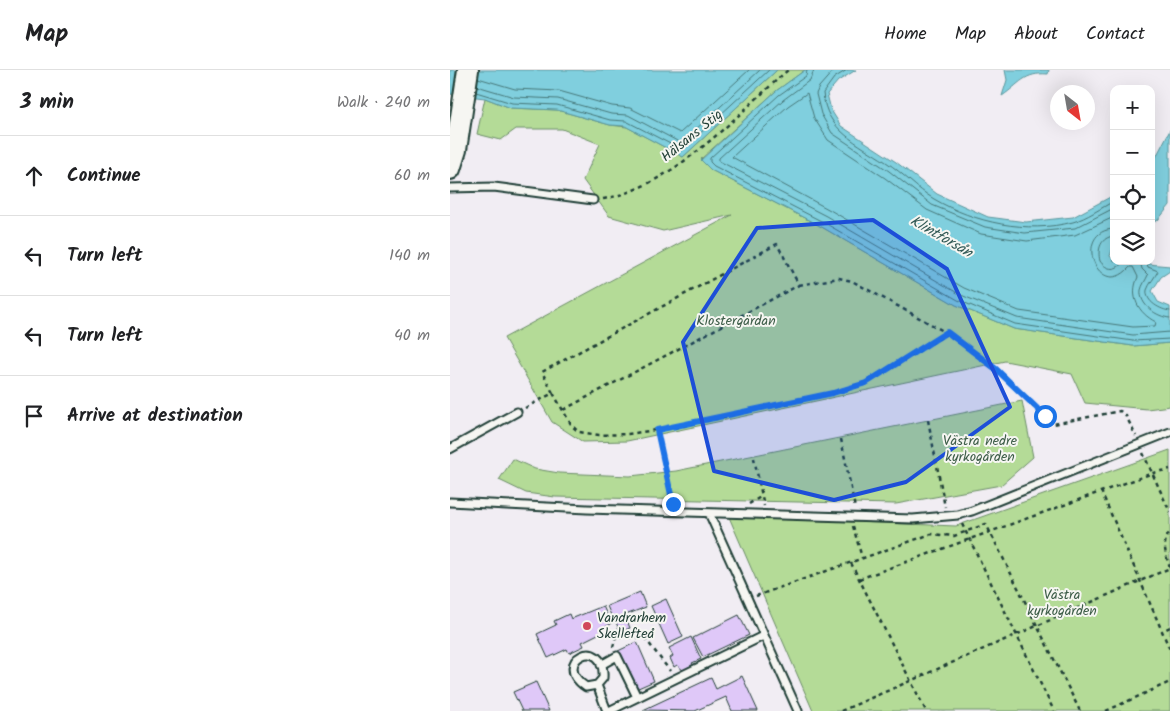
<!DOCTYPE html>
<html lang="en">
<head>
<meta charset="utf-8">
<style>
	body { margin:0; font-family:Kalam,sans-serif; background:#f2f2f2; color:#202124 }
	.controls { position:absolute; right:15px; top:15px; display:grid; overflow:hidden; border-radius:10px; box-shadow:0 5px 20px #0002 }
	.controls button { width:45px; height:45px; display:grid; place-items:center; padding:0; border:0; border-bottom:1px solid #e0e0e0; background:#fff; color:#202124; font:25px sans-serif }
	.compass { position:absolute; left:600px; top:15px; width:45px; height:45px; border-radius:50%; background:#fff; box-shadow:0 5px 20px #0002; rotate:149deg }
	.stop { position:absolute; width:15px; height:15px; margin:-11px; border:4px solid #1a73e8; border-radius:50%; background:#fff }
	.stop.end { background:#1a73e8; border-color:#fff; box-shadow:0 1px 5px #0008 }
	.list { margin:0; padding:0; list-style:none }
	h2 { display:flex; justify-content:space-between; align-items:center; height:65px; margin:0; padding:0 20px; font-size:21px }
	h2 small { font-size:16px; font-weight:400; color:#757577 }
	.list li { display:grid; grid-template-columns:32px 1fr auto; gap:15px; align-items:center; box-sizing:border-box; height:80px; padding:0 20px; border-top:1px solid #e0e0e0 }
	.list b { display:block; font-size:19px; white-space:nowrap }
	.list em { font-size:16px; font-style:normal; color:#757577 }
	.icon { flex:none; width:28px; height:28px; fill:none; stroke:currentColor; stroke-width:2; stroke-linecap:round; stroke-linejoin:round }
	.map { position:relative; flex:none; width:720px; height:641px; overflow:hidden }
	header { display:flex; align-items:center; gap:30px; box-sizing:border-box; height:70px; padding:0 25px; background:#fff; border-bottom:1px solid #e0e0e0 }
	header strong { font-size:24px }
	nav { display:flex; gap:28px; margin-inline-start:auto; font-size:18px }
	main { display:flex }
	aside { flex:1; background:#fff }
	.map>svg:first-child { display:block }
	.green { fill:#b4db97; stroke:#6a8c66 }
	.water { fill:#80cfde; stroke:#59959a }
	.lines { fill:none; stroke-linecap:round; stroke-linejoin:round }
	.shore { stroke:#467778; stroke-width:1 }
	.building { fill:#dfc8f8; stroke:#1f3d34 }
	.lane-casing { stroke:#1f3d34; stroke-width:11 }
	.secondary-casing { stroke:#1f3d34; stroke-width:24 }
	.path { stroke:#1f3d34; stroke-width:2.5; stroke-dasharray:4 4; stroke-linecap:butt }
	.lane { stroke:#f6f6f2; stroke-width:7 }
	.secondary { stroke:#f6f6f2; stroke-width:20 }
	.route { stroke:#1a73e8; stroke-width:6 }
	.marked { fill:#1d4ed8; fill-opacity:0.2; stroke:#1d4ed8; stroke-width:4; stroke-linejoin:round }
	.poi-dot { fill:#d1495b; stroke:#f6f6f2; stroke-width:2 }
	.labels { text-anchor:middle; dominant-baseline:central; stroke-width:4; stroke-linejoin:round; paint-order:stroke }
	.street-label { font-size:14px; fill:#1f3d34; stroke:#f6f6f2 }
	.park-label { font-size:14px; fill:#3d5d48; stroke:#f6f6f2 }
	.poi-label { font-size:14px; fill:#1f3d34; stroke:#f6f6f2; text-anchor:start }
	.water-label { font-size:15px; font-style:italic; fill:#325a56; stroke:#f6f6f2 }
</style>
</head>
<body>
<header>
<strong>Map</strong>
<nav><a>Home</a><a>Map</a><a>About</a><a>Contact</a></nav>
</header>
<main>
<aside>
<h2>3 min<small>Walk · 240 m</small></h2>
<ul class="list">
<li><svg class="icon" aria-label="ahead" viewBox="0 0 24 24"><path d="M12 20V5M6 11l6-6 6 6"/></svg><div><b>Continue</b></div><em>60 m</em></li>
<li><svg class="icon" aria-label="left" viewBox="0 0 24 24"><path d="M17 20v-9H6M10 6l-5 5 5 5"/></svg><div><b>Turn left</b></div><em>140 m</em></li>
<li><svg class="icon" aria-label="left" viewBox="0 0 24 24"><path d="M17 20v-9H6M10 6l-5 5 5 5"/></svg><div><b>Turn left</b></div><em>40 m</em></li>
<li><svg class="icon" aria-label="arrive" viewBox="0 0 24 24"><path d="M6 21V4h12l-3 4 3 4H6"/></svg><div><b>Arrive at destination</b></div></li>
</ul>
</aside>
<div class="map">
<svg width="720" height="641" viewBox="0 0 720 641">
	<rect width="100%" height="100%" fill="#f1edf3"/>
	<filter id="ink" filterUnits="userSpaceOnUse"><feTurbulence type="fractalNoise" baseFrequency=".02" numOctaves="2"/><feDisplacementMap in="SourceGraphic" scale="10" xChannelSelector="R" yChannelSelector="G"/><feConvolveMatrix kernelMatrix="1 2 1 2 8 2 1 2 1" color-interpolation-filters="sRGB"/></filter>
	<g filter="url(#ink)">
		<path class="green" d="M327,0H355L326,21L251,89L261,100L370,156L506,235L564,259L683,276L720,273V336L697,339L635,333L622,304L555,291L177,371L133,372L102,352L54,268L282,145L213,161L159,146L133,110L150,74L112,59H66L51,70L27,64L35,28L61,38L107,40L160,55L177,57L233,87Z
			M572,331L583,387L551,415L446,434L105,427L76,423L49,410L63,389L85,399L109,403L180,406L226,401Z
			M720,380V641H363L279,447L506,456Z"/>
		<path class="water" d="M0,0H327L233,87L175,56L160,55L107,40L61,38L35,28L0,24Z
			M355,0H406L388,11L377,24L381,40L391,56L446,92L487,124L538,147L576,152L623,147L664,125V174L660,186L664,191L720,196V201L711,207L702,221L708,232L720,237V273L683,276L564,259L506,235L370,156L261,100L251,90L326,21Z
			M555,0H599L598,4C574,2 570,14 552,26L557,10Z
			M720,60V135L708,150L701,153V92L706,87Z"/>
		<g class="lines">
			<path class="shore" d="M357,0L356,6L329,25L260,88V92L264,96L373,152L508,230L565,254L683,271L720,269
				M364,0L360,10L333,30L269,88V91L376,146L511,225L567,248L683,265L720,262
				M384,0L369,17L366,24L371,44L382,63L439,101L482,135L535,157L575,163L625,158L664,138
				M397,0L384,8L373,23C376,61 408,73 436,92C453,103 467,119 484,129C525,153 577,164 623,152C637,148 651,138 664,131
				M28,8L65,19L109,21L162,36L180,38L230,63L299,0
				M27,16L64,27L108,29L161,44L178,45L231,73L310,0
				M26,22L62,33L107,35L160,50L176,51L232,80L319,0
				M664,147L625,165L577,171L531,164L477,140L435,108L378,70L364,48L357,23L338,36L282,87L380,140L514,218L569,241L683,257L705,256L706,252C688,243 679,226 688,207L683,197H680C648,233 621,160 664,159
				M664,166C651,167 647,179 650,191C657,201 667,201 674,191
				M690,191L692,199L698,205C696,210 692,215 691,220C689,235 707,247 720,248
				M696,191L698,197L708,201C705,207 699,214 697,220C695,232 711,240 720,241"/>
		</g>
		<path class="building" d="M190,522L196,537L163,550L157,536Z
			M216,529L233,567L218,574L201,536Z
			M153,536L161,554L151,559L152,562L132,572L134,576L119,583L117,579L98,588L87,564L106,555L104,551L119,544L121,549Z
			M289,545L299,565L253,587L243,568Z
			M176,548L180,558L170,562L166,552Z
			M241,567L251,589L242,593L244,596L234,601L227,595L224,597L220,588L223,586L219,578Z
			M187,572L204,611L186,619L168,581Z
			M292,606L308,641H282L276,627L245,641L193,640L261,608L266,619Z
			M86,612L99,641H72L63,622Z"/>
		<g class="lines">
			<g class="lane-casing">
				<path id="lane" d="M0,118L44,117L143,130
					M0,379L67,342
					M0,432L137,439L463,449L508,445L522,441L720,362
					M259,443L348,641
					M151,595L167,586L187,627
					M147,615L136,617C98,591 156,563 153,608L147,615L157,641
					M159,641L313,566"/>
			</g>
			<g class="secondary-casing">
				<path id="secondary" d="M0,99L6,80L18,0"/>
			</g>
			<path class="path" d="M153,129C225,116 285,46 338,0
				M349,215L389,208L402,211L497,263L546,299L603,354L670,341L675,344L686,366
				M103,323L122,356L129,362L149,365L178,364L226,357L383,323L416,313L497,263
				M75,338L103,323L92,302L327,174L349,215L113,340
				M478,350L495,437
				M207,360L223,433
				M391,369L405,438
				M693,383L720,442
				M304,388L314,436
				M651,421L712,561
				M299,434L312,426
				M512,454L604,641
				M403,456L412,488
				M401,493L476,641
				M720,498C716,486 711,472 720,462
				M409,509L703,403L720,399
				M306,526L481,464L504,466L536,454L630,641
				M720,557L712,561L720,580
				M163,577L166,566L195,568L220,601
				M391,641L720,498
				M656,641L720,612"/>
			<use href="#lane" class="lane"/>
			<use href="#secondary" class="secondary"/>
		</g>
	</g>
	<g class="lines" filter="url(#ink)">
		<path class="route" d="M223,434L207,360L383,323L416,313L497,262L546,299L595,346"/>
	</g>
	<path class="marked" d="M423,150L497,199L560,337L456,412L384,430L264,401L233,272L307,158Z"/>
	<circle class="poi-dot" cx="137" cy="556" r="5"/>
	<g class="labels">
		<g class="street-label">
			<text transform="translate(242 66) rotate(-39)">Hälsans Stig</text>
		</g>
		<g class="park-label">
			<text x="286" y="251">Klostergärdan</text>
			<text x="530" y="371">Västra nedre<tspan x="530" dy="16">kyrkogården</tspan></text>
			<text x="612" y="525">Västra<tspan x="612" dy="16">kyrkogården</tspan></text>
		</g>
		<g class="poi-label">
			<text x="147" y="548">Vandrarhem<tspan x="147" dy="16">Skellefteå</tspan></text>
		</g>
		<g class="water-label">
			<text transform="translate(491 167) rotate(30)">Klintforsån</text>
		</g>
	</g>
</svg>
<div class="controls">
<button>+</button>
<button>−</button>
<button><svg class="icon" aria-label="locate" viewBox="0 0 24 24"><circle cx="12" cy="12" r="6"/><path d="M12 2v4M12 18v4M2 12h4M18 12h4"/></svg></button>
<button><svg class="icon" aria-label="layers" viewBox="0 0 24 24"><path d="M12 4l9 5-9 5-9-5zM3 14l9 5 9-5"/></svg></button>
</div>
<svg class="compass" viewBox="-18 -18 36 36"><path d="M0-13l5 13h-10z" fill="#e53935"/><path d="M0 13l5-13h-10z" fill="#757577"/></svg>
<div class="stop" style="left:595px;top:346px"></div>
<div class="stop end" style="left:223px;top:434px"></div>
</div>
</main>
</body>
</html>
